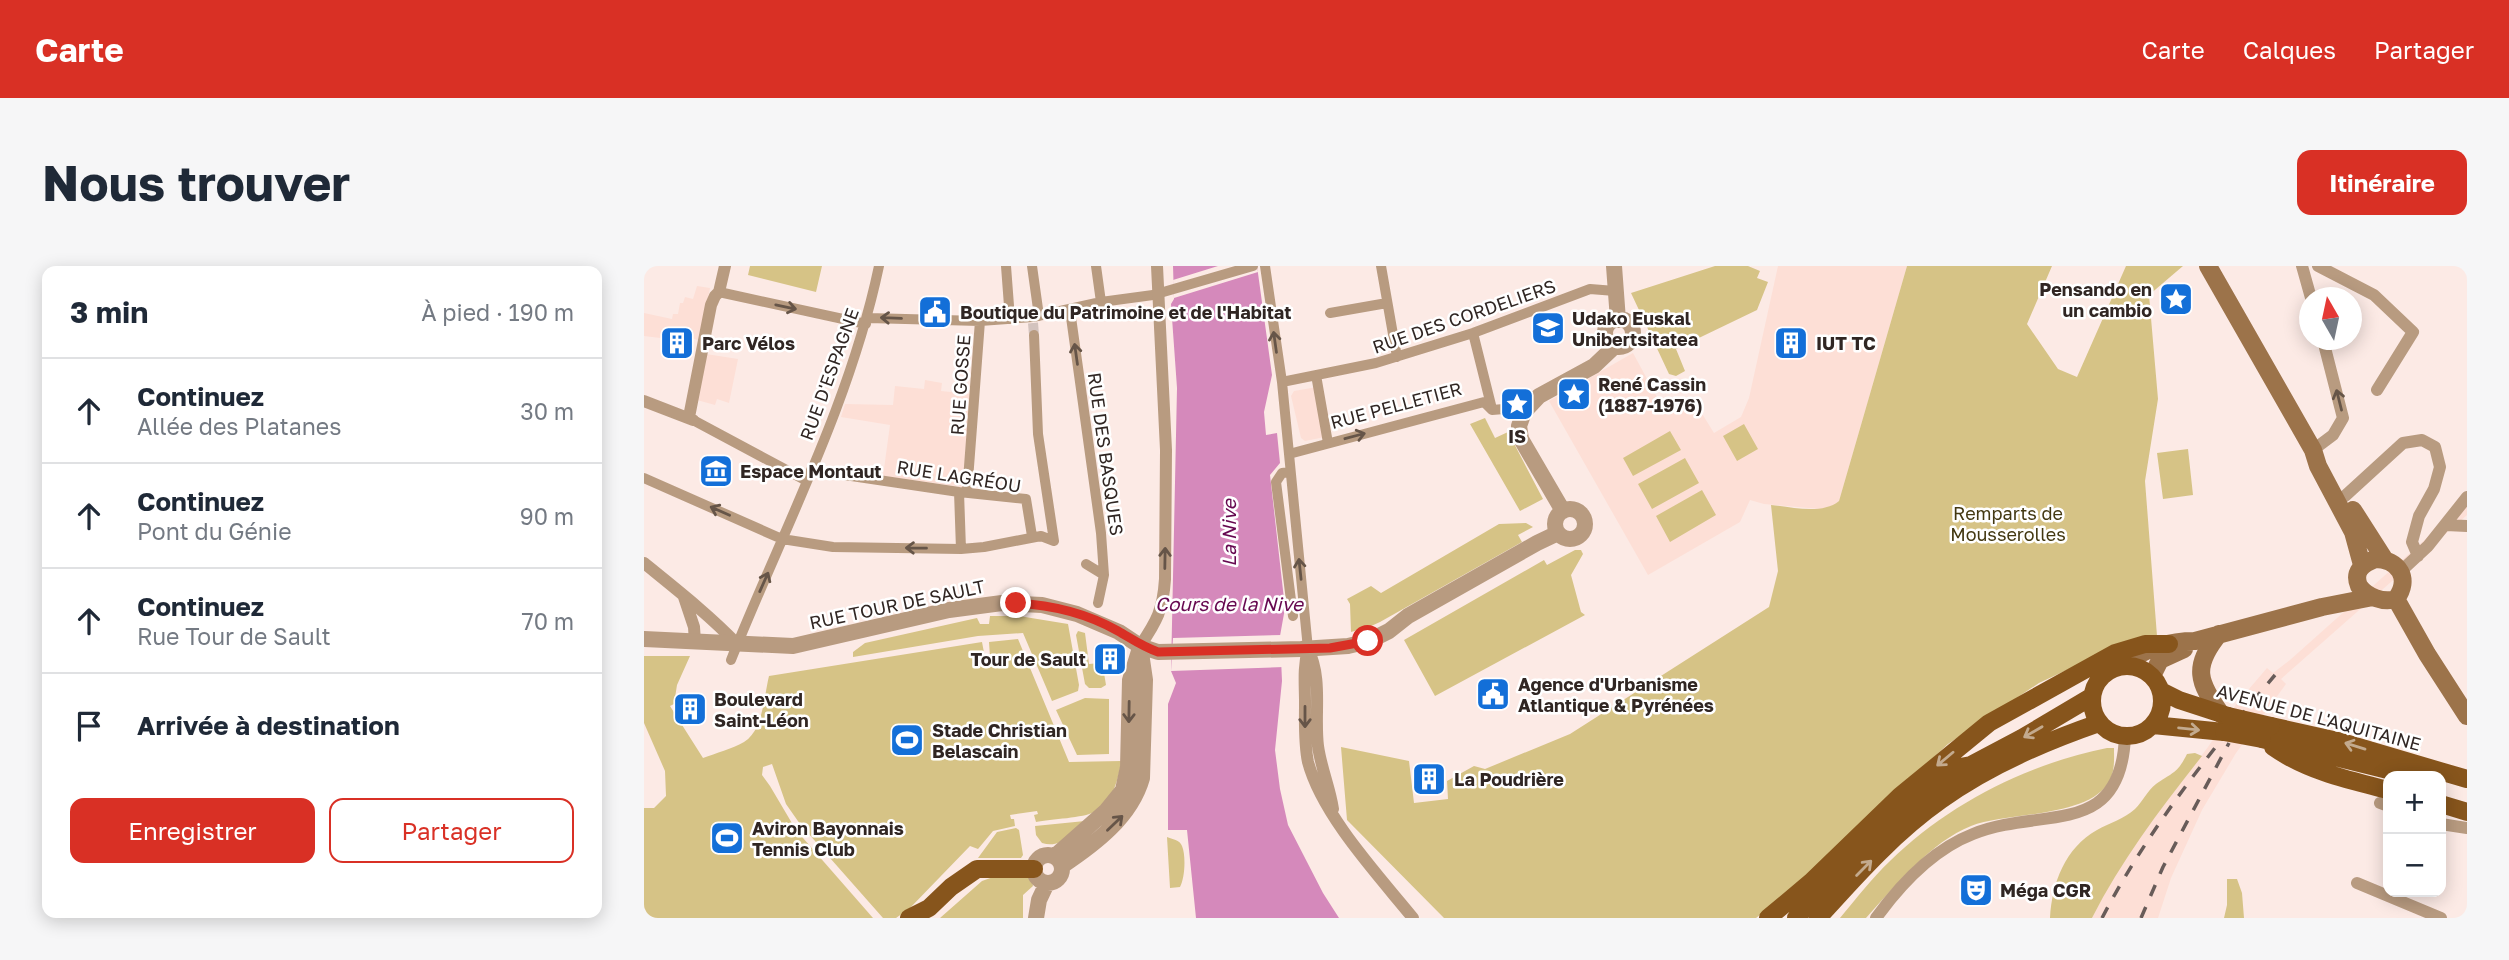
<!DOCTYPE html>
<html lang="fr">
<head>
<meta charset="utf-8">
<style>
	body { margin:0; font-family:"Golos Text",sans-serif; background:#f6f6f7; color:#1f2937 }
	.controls { position:absolute; right:21px; bottom:21px; display:grid; overflow:hidden; border-radius:14px; box-shadow:0 4px 18px #0003 }
	.controls button { width:63px; height:63px; display:grid; place-items:center; padding:0; border:0; border-bottom:2px solid #e0e1e3; background:#fff; color:#1f2937; font:35px sans-serif }
	.compass { position:absolute; left:1655px; top:21px; width:63px; height:63px; border-radius:50%; background:#fff; box-shadow:0 4px 18px #0003; rotate:351deg }
	.stop { position:absolute; width:21px; height:21px; margin:-16px; border:5px solid #d93025; border-radius:50%; background:#fff }
	.stop.end { background:#d93025; border-color:#fff; box-shadow:0 2px 7px #0008 }
	.list { margin:0; padding:0; list-style:none }
	h2 { display:flex; justify-content:space-between; align-items:center; height:91px; margin:0; padding:0 28px; font-size:30px }
	h2 small { font-size:23px; font-weight:400; color:#747a83 }
	.list li { display:grid; grid-template-columns:46px 1fr auto; gap:21px; align-items:center; box-sizing:border-box; height:105px; padding:0 28px; border-top:2px solid #e0e1e3 }
	.list b { display:block; font-size:26px; white-space:nowrap }
	.list p { margin:0; font-size:23px; white-space:nowrap; color:#747a83 }
	.list em { font-size:23px; font-style:normal; color:#747a83 }
	.actions { display:flex; gap:14px; padding:21px 28px }
	.actions a { flex:1; padding:16px 0; border:2px solid #d93025; border-radius:14px; text-align:center; font-size:24px; color:#d93025 }
	.actions .main { background:#d93025; color:#fff }
	.icon { flex:none; width:38px; height:38px; fill:none; stroke:currentColor; stroke-width:2; stroke-linecap:round; stroke-linejoin:round }
	.map { position:relative; flex:none; width:1823px; height:652px; overflow:hidden; border-radius:14px }
	header { display:flex; align-items:center; gap:42px; box-sizing:border-box; height:98px; padding:0 35px; background:#d93025; color:#fff }
	header strong { font-size:33px }
	nav { display:flex; gap:38px; margin-inline-start:auto; font-size:24px }
	.intro { display:flex; align-items:center; justify-content:space-between; box-sizing:border-box; height:168px; padding:0 42px }
	h1 { margin:0; font-size:49px }
	.button { padding:18px 32px; border-radius:14px; background:#d93025; color:#fff; font-size:24px; font-weight:700 }
	main { display:flex; gap:42px; padding:0 42px }
	aside { flex:1; background:#fff; border-radius:14px; box-shadow:0 4px 18px #0003 }
	.map>svg:first-child { display:block }
	.built { fill:#fddfd6 }
	.green { fill:#d6c386 }
	.water { fill:#d589bb }
	.pier { fill:#fceae5 }
	.lines { fill:none; stroke-linecap:round; stroke-linejoin:round }
	.pedestrian-tunnel { stroke:#d3c3be; stroke-width:10; stroke-dasharray:10 5; stroke-linecap:butt }
	.pedestrian { stroke:#b89b80; stroke-width:10 }
	.minor { stroke:#b89b80; stroke-width:12 }
	.tertiary { stroke:#b89b80; stroke-width:16 }
	.secondary { stroke:#9c734a; stroke-width:18 }
	.primary { stroke:#87551c; stroke-width:18 }
	.rail { stroke:#685c59; stroke-width:3.5; stroke-dasharray:12 12; stroke-linecap:butt }
	.primary-bridge { stroke:#87551c; stroke-width:18 }
	.oneway { stroke:#665548 }
	.oneway2 { stroke:#c3aa8e }
	.route { stroke:#d93025; stroke-width:9 }
	.labels { text-anchor:middle; dominant-baseline:central; stroke-width:5; stroke-linejoin:round; paint-order:stroke }
	.poi-label { font-size:18px; font-weight:bold; fill:#302623; stroke:#fff; text-anchor:start }
	.street-label { font-size:18px; fill:#302623; stroke:#fff }
	.park-label { font-size:18px; fill:#433811; stroke:#fff }
	.water-label { font-size:19px; font-style:italic; fill:#660850; stroke:#fff }
</style>
</head>
<body>
<header>
<strong>Carte</strong>
<nav><a>Carte</a><a>Calques</a><a>Partager</a></nav>
</header>
<div class="intro"><h1>Nous trouver</h1><a class="button">Itinéraire</a></div>
<main>
<aside>
<h2>3 min<small>À pied · 190 m</small></h2>
<ul class="list">
<li><svg class="icon" aria-label="ahead" viewBox="0 0 24 24"><path d="M12 20V5M6 11l6-6 6 6"/></svg><div><b>Continuez</b><p>Allée des Platanes</p></div><em>30 m</em></li>
<li><svg class="icon" aria-label="ahead" viewBox="0 0 24 24"><path d="M12 20V5M6 11l6-6 6 6"/></svg><div><b>Continuez</b><p>Pont du Génie</p></div><em>90 m</em></li>
<li><svg class="icon" aria-label="ahead" viewBox="0 0 24 24"><path d="M12 20V5M6 11l6-6 6 6"/></svg><div><b>Continuez</b><p>Rue Tour de Sault</p></div><em>70 m</em></li>
<li><svg class="icon" aria-label="arrive" viewBox="0 0 24 24"><path d="M6 21V4h12l-3 4 3 4H6"/></svg><div><b>Arrivée à destination</b></div></li>
</ul>
<div class="actions"><a class="main">Enregistrer</a><a>Partager</a></div>
</aside>
<div class="map">
<svg width="1823" height="652" viewBox="0 0 1823 652">
	<rect width="100%" height="100%" fill="#fceae5"/>
	<path class="built" d="M1134,0H1263L1195,235L1187,242L1176,243L1120,238L1106,234L1096,256L1004,309L905,135L989,87L1020,144L1030,139L1057,146L1070,167L1097,151L1105,132Z
		M53,20L66,22L56,75L35,67L33,74L0,70V47L28,53L29,48H34L36,37H39L41,31L49,33Z
		M62,88L94,93L85,137L73,133L71,139L53,134Z
		M281,114L298,117L297,125L326,128L319,221L239,210L246,159L197,151L201,138L249,139L251,120L280,123Z
		M673,121L681,171L661,175L657,172L647,130L650,125Z
		M1823,236V249L1637,413L1642,418L1592,487L1558,544L1527,612L1514,652H1448L1466,617L1493,574L1564,481L1593,437L1623,402L1629,407L1646,394Z"/>
	<path class="green" d="M106,0H178L172,26L104,9Z
		M1071,0H1104L1116,5L1113,12L1124,16L1113,44L1032,83L1041,105L1032,110L1025,108L987,27Z
		M1263,0H1408L1383,58L1414,103L1433,111L1482,0H1539L1505,29L1514,133L1501,215L1513,370L1459,387L1395,417L1304,478L1141,630L1112,652H800L703,554L697,481L765,495L770,537L804,533L803,515L830,500L841,503L926,468L1125,341L1134,305L1127,239C1148,241 1178,249 1195,235Z
		M841,152L851,172L864,166L899,233L876,245L826,158Z
		M1100,158L1114,183L1093,195L1079,170Z
		M1026,165L1037,184L989,210L979,192Z
		M1544,183L1549,229L1519,233L1513,187Z
		M1041,192L1055,217L1008,243L994,218Z
		M1058,224L1072,249L1026,276L1012,250Z
		M882,257L889,261L874,269L878,276L736,356L725,361L707,366L706,338L703,333L727,320L737,327L855,258Z
		M931,284H937L939,288L927,309L937,346L941,349L791,430L760,374L900,294L903,299Z
		M346,350H375L424,358L435,419L434,425L408,435L379,367L334,370L209,391V386L221,377L333,352L336,358H345Z
		M434,365L441,367L445,398L456,397L458,407H460L462,419L457,422H445L441,418L432,369Z
		M374,373L425,496L477,495C475,513 468,537 450,546C440,552 407,553 392,556L390,549L394,548L393,545L366,549L367,553H370L371,560L349,565L334,583L326,580L266,642L252,652H239L156,558L142,538L128,498L119,501L118,509L126,520L152,564L229,652H0V542H10L22,530L21,505L0,457V390H46L33,419L30,438L26,440L59,492C72,487 88,483 100,476C119,465 120,430 125,410L338,376L341,392L346,391L345,376Z
		M441,432L465,433V488L433,489L412,444Z
		M1463,482H1470C1470,493 1471,503 1466,514C1447,552 1363,546 1327,560C1288,575 1250,621 1222,652H1196C1212,633 1228,612 1246,595C1304,538 1383,498 1463,482Z
		M1551,487L1558,490C1517,542 1478,593 1448,652H1406C1408,617 1421,582 1453,564C1465,557 1480,553 1491,543C1499,535 1503,525 1512,518C1529,506 1533,508 1543,488Z
		M441,555C429,567 417,583 398,577L392,569L391,560Z
		M372,562L375,564L379,589L377,592H334L353,566Z
		M523,571C528,573 536,574 538,580C542,589 541,612 536,621L526,622Z
		M352,610L387,611L389,620L379,629V652H296L338,615Z
		M1583,613H1593L1598,627L1600,652H1580L1583,639Z"/>
	<path class="water" d="M529,0H613L628,109L620,146L622,169L633,167L636,197L626,209L641,342L636,370L638,415L631,484L636,523L644,559L679,627L695,652H552L543,564H524V438L532,417L527,405L533,122L527,38L530,33Z"/>
	<path class="pier" d="M574,0H613L614,6L530,32L529,14Z
		M638,369L640,401L527,405L529,372Z"/>
	<g class="lines">
		<path class="pedestrian-tunnel" d="M389,57L390,69"/>
		<path class="pedestrian" d="M362,0L366,53
			M388,0L395,50
			M452,0L457,36
			M621,0L638,116L664,383
			M737,0L753,91
			M75,26L222,58
			M426,44L457,267L460,309L454,337
			M686,47L743,37
			M224,52L336,55L389,51L457,36L509,29L609,0
			M829,67L848,143
			M390,69L394,168L410,275
			M672,109L684,177
			M638,116L732,97L829,67L946,23L971,25
			M49,154L163,215
			M645,188L840,136L848,144L872,142L880,146
			M167,204L315,226L382,233L388,270
			M646,206L638,207L632,216L649,350
			M0,212L138,273L189,281L317,283L340,281L397,270L410,275
			M315,226L317,283
			M323,227L336,55
			M442,298L460,309
			M87,394C139,264 206,138 235,0"/>
		<path class="minor" d="M1658,0L1667,32
			M1674,0L1730,29L1769,66L1733,124
			M0,135L49,154
			M45,151L67,39L71,30L75,26L81,0
			M1669,184L1689,169L1699,152L1679,74
			M1701,230L1759,177L1778,174L1791,181L1796,201L1790,223L1775,250L1768,276L1774,290
			M1802,259L1823,260
			M0,297C32,323 64,348 93,378
			M1757,305L1784,280L1823,231
			M40,331L50,361L51,376
			M496,380C513,355 519,344 521,313L522,184L513,0
			M664,383C659,402 661,418 661,437C661,456 660,477 664,496C678,549 734,609 769,652
			M664,383C679,413 670,448 674,480C677,502 686,522 689,543
			M1736,537L1744,540
			M1797,558L1823,562
			M1713,617L1797,652
			M1232,652C1256,619 1290,583 1329,568C1398,540 1477,574 1481,470"/>
		<path class="tertiary" d="M970,0L974,54
			M961 67a14 14 0 1 1 28 0a14 14 0 1 1-28 0Z
			M911 258a15 15 0 1 1 30 0a15 15 0 1 1-30 0Z
			M919,245L877,173L875,160L880,146L895,130L950,100L970,81
			M0,373L149,380L305,344L358,337L398,339L433,348L475,366L496,380L514,386L657,383L704,380L725,375L745,365L764,350L893,277L914,267
			M390 603a14 14 0 1 1 28 0a14 14 0 1 1-28 0Z
			M411,590L462,545L479,524L484,501L486,414L495,385
			M418,600C451,578 487,551 498,512L501,414L496,380
			M392,652L395,634L403,617"/>
		<path class="secondary" d="M1564,0L1669,184L1674,200L1709,266L1718,299
			M1709,244L1741,294
			M1731,293C1755,293 1767,313 1752,333C1739,337 1723,331 1715,320C1709,306 1718,298 1731,293Z
			M1752,333L1783,388L1823,450
			M1575,368C1548,401 1554,416 1577,448
			M1484,399C1498,381 1529,375 1551,375L1678,341L1729,331
			M1508,410L1516,394L1540,383"/>
		<path class="primary" d="M1448 435a35 35 0 1 1 70 0a35 35 0 1 1-70 0Z
			M1517,425L1535,434L1584,450
			M1509,459L1580,466
			M1627,460L1694,475L1823,513
			M1618,473L1768,510
			M1629,481C1663,505 1704,514 1744,524
			M1797,538L1823,546
			M265,652L285,642L307,621L333,603H390
			M1124,652L1167,616L1256,530L1345,457L1471,387L1501,378H1525
			M1152,652L1220,580L1290,519L1316,501L1327,499L1378,472L1447,431
			M1174,652C1212,610 1250,567 1297,534C1344,500 1400,476 1455,457"/>
		<path class="rail" d="M1458,652C1504,564 1567,484 1631,409
			M1497,652L1519,601L1585,477"/>
		<path class="primary-bridge" d="M1584,450L1627,460
			M1580,466L1618,473"/>
	</g>
	<defs><path id="oneway-shaft" d="M-6 0H5M1.5-3L5.5 0L1.5 3" fill="none" stroke-width="1.6" stroke-linecap="round" stroke-linejoin="round" transform="scale(1.75)"/></defs>
	<g class="oneway">
		<use href="#oneway-shaft" transform="translate(142 41) rotate(12)"/>
		<use href="#oneway-shaft" transform="translate(247 52) rotate(-178)"/>
		<use href="#oneway-shaft" transform="translate(631 76) rotate(-98)"/>
		<use href="#oneway-shaft" transform="translate(432 88) rotate(-98)"/>
		<use href="#oneway-shaft" transform="translate(1695 134) rotate(-104)"/>
		<use href="#oneway-shaft" transform="translate(711 170) rotate(-15)"/>
		<use href="#oneway-shaft" transform="translate(76 245) rotate(-156)"/>
		<use href="#oneway-shaft" transform="translate(272 282) rotate(-179)"/>
		<use href="#oneway-shaft" transform="translate(521 292) rotate(-89)"/>
		<use href="#oneway-shaft" transform="translate(656 303) rotate(-96)"/>
		<use href="#oneway-shaft" transform="translate(120 316) rotate(-66)"/>
		<use href="#oneway-shaft" transform="translate(485 446) rotate(91)"/>
		<use href="#oneway-shaft" transform="translate(661 451) rotate(90)"/>
		<use href="#oneway-shaft" transform="translate(471 557) rotate(-44)"/>
	</g>
	<g class="oneway2">
		<use href="#oneway-shaft" transform="translate(1545 463) rotate(6)"/>
		<use href="#oneway-shaft" transform="translate(1389 466) rotate(150)"/>
		<use href="#oneway-shaft" transform="translate(1711 480) rotate(-163)"/>
		<use href="#oneway-shaft" transform="translate(1301 493) rotate(140)"/>
		<use href="#oneway-shaft" transform="translate(1220 602) rotate(-45)"/>
	</g>
	<g class="lines">
		<path class="route" d="M372,337C408,339 444,348 474,365C488,373 499,381 514,386L686,382L724,375"/>
	</g>
	<defs>
		<g id="sight-square" transform="scale(1.75)"><rect x="-9" y="-9" width="18" height="18" rx="4" fill="#136fd8" stroke="#fff"/><path d="M0-6L1.8-2.2L6-1.7L2.9 1.2L3.7 5.4L0 3.3L-3.7 5.4L-2.9 1.2L-6-1.7L-1.8-2.2Z" fill="#fff"/></g>
		<g id="civic-square" transform="scale(1.75)"><rect x="-9" y="-9" width="18" height="18" rx="4" fill="#136fd8" stroke="#fff"/><path d="M-.6-6.5H3V-4.5H.6V-3L4-1V1h2V6H-6V1h2V-1L-.6-3ZM-1.2 2.5V6h2.4V2.5Z" fill="#fff"/></g>
		<g id="university-square" transform="scale(1.75)"><rect x="-9" y="-9" width="18" height="18" rx="4" fill="#136fd8" stroke="#fff"/><path d="M0-5L7-2L0 1L-7-2ZM-4 1L0 2.5L4 1V4Q0 6-4 4Z" fill="#fff"/></g>
		<g id="building-square" transform="scale(1.75)"><rect x="-9" y="-9" width="18" height="18" rx="4" fill="#136fd8" stroke="#fff"/><path d="M-4-6H4V6H1V3H-1V6H-4ZM-2.5-4.3h1.7v1.8h-1.7ZM.8-4.3h1.7v1.8H.8ZM-2.5-1h1.7V.8h-1.7ZM.8-1h1.7V.8H.8Z" fill="#fff"/></g>
		<g id="museum-square" transform="scale(1.75)"><rect x="-9" y="-9" width="18" height="18" rx="4" fill="#136fd8" stroke="#fff"/><path d="M0-6L6-3V-2H-6V-3ZM-5-1h2V3h-2ZM-1-1h2V3h-2ZM3-1h2V3H3ZM-6 4H6V6H-6Z" fill="#fff"/></g>
		<g id="stadium-square" transform="scale(1.75)"><rect x="-9" y="-9" width="18" height="18" rx="4" fill="#136fd8" stroke="#fff"/><path d="M0-5a6.5 5 0 1 0 0 10a6.5 5 0 1 0 0-10ZM-3.5-1.8h7v3.6h-7Z" fill="#fff"/></g>
		<g id="theatre-square" transform="scale(1.75)"><rect x="-9" y="-9" width="18" height="18" rx="4" fill="#136fd8" stroke="#fff"/><path d="M-5-5.5Q0-4 5-5.5V0Q5 5 0 6Q-5 5-5 0ZM-3.3-2.5H-1v1.5H-3.3ZM1-2.5H3.3v1.5H1ZM-2.8 1Q0 5.5 2.8 1Z" fill="#fff"/></g>
	</defs>
	<g fill-rule="evenodd">
		<use href="#sight-square" x="1532" y="33"/>
		<use href="#civic-square" x="291" y="46"/>
		<use href="#university-square" x="904" y="62"/>
		<use href="#building-square" x="33" y="77"/>
		<use href="#building-square" x="1147" y="77"/>
		<use href="#sight-square" x="930" y="128"/>
		<use href="#sight-square" x="873" y="138"/>
		<use href="#museum-square" x="72" y="205"/>
		<use href="#building-square" x="466" y="393"/>
		<use href="#civic-square" x="849" y="428"/>
		<use href="#building-square" x="46" y="443"/>
		<use href="#stadium-square" x="263" y="474"/>
		<use href="#building-square" x="785" y="513"/>
		<use href="#stadium-square" x="83" y="572"/>
		<use href="#theatre-square" x="1332" y="624"/>
	</g>
	<g class="labels">
		<g class="poi-label">
			<text x="1508" y="23" text-anchor="end">Pensando en<tspan x="1508" dy="21">un cambio</tspan></text>
			<text x="316" y="46">Boutique du Patrimoine et de l'Habitat</text>
			<text x="928" y="52">Udako Euskal<tspan x="928" dy="21">Unibertsitatea</tspan></text>
			<text x="58" y="77">Parc Vélos</text>
			<text x="1172" y="77">IUT TC</text>
			<text x="954" y="118">René Cassin<tspan x="954" dy="21">(1887-1976)</tspan></text>
			<text x="873" y="170" text-anchor="middle">IS</text>
			<text x="96" y="205">Espace Montaut</text>
			<text x="442" y="393" text-anchor="end">Tour de Sault</text>
			<text x="874" y="418">Agence d'Urbanisme<tspan x="874" dy="21">Atlantique &amp; Pyrénées</tspan></text>
			<text x="70" y="433">Boulevard<tspan x="70" dy="21">Saint-Léon</tspan></text>
			<text x="288" y="464">Stade Christian<tspan x="288" dy="21">Belascain</tspan></text>
			<text x="810" y="513">La Poudrière</text>
			<text x="108" y="562">Aviron Bayonnais<tspan x="108" dy="21">Tennis Club</tspan></text>
			<text x="1356" y="624">Méga CGR</text>
		</g>
		<g class="street-label">
			<text transform="translate(820 50) rotate(-19)">RUE DES CORDELIERS</text>
			<text transform="translate(185 108) rotate(-70)">RUE D'ESPAGNE</text>
			<text transform="translate(316 119) rotate(-86)">RUE GOSSE</text>
			<text transform="translate(752 139) rotate(-15)">RUE PELLETIER</text>
			<text transform="translate(462 188) rotate(82)">RUE DES BASQUES</text>
			<text transform="translate(315 210) rotate(9)">RUE LAGRÉOU</text>
			<text transform="translate(253 338) rotate(-12)">RUE TOUR DE SAULT</text>
			<text transform="translate(1675 451) rotate(15)">AVENUE DE L'AQUITAINE</text>
		</g>
		<g class="park-label">
			<text x="1364" y="247">Remparts de<tspan x="1364" dy="21">Mousserolles</tspan></text>
		</g>
		<g class="water-label">
			<text transform="translate(584 267) rotate(-90)">La Nive</text>
			<text x="585" y="337">Cours de la Nive</text>
		</g>
	</g>
</svg>
<div class="controls">
<button>+</button>
<button>−</button>
</div>
<svg class="compass" viewBox="-18 -18 36 36"><path d="M0-13l5 13h-10z" fill="#e53935"/><path d="M0 13l5-13h-10z" fill="#747a83"/></svg>
<div class="stop" style="left:724px;top:375px"></div>
<div class="stop end" style="left:372px;top:337px"></div>
</div>
</main>
</body>
</html>
